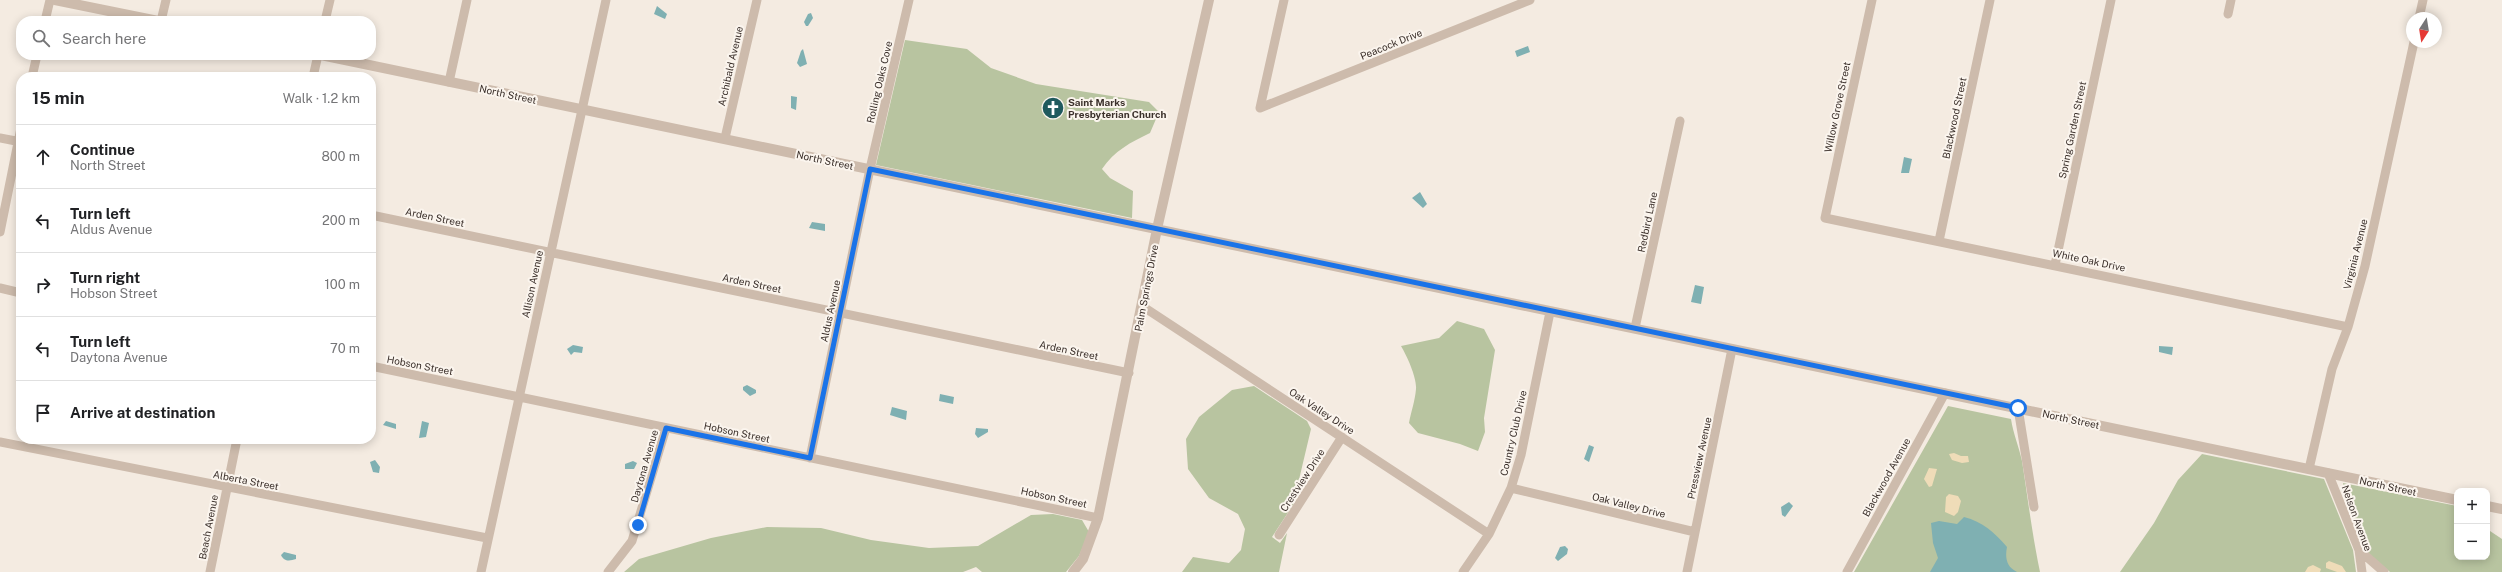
<!DOCTYPE html>
<html lang="en">
<head>
<meta charset="utf-8">
<style>
	body { margin:0; font-family:"Public Sans",sans-serif; background:#f6f6f6; color:#202124 }
	.controls { position:absolute; right:12px; bottom:12px; display:grid; overflow:hidden; border-radius:8px; box-shadow:0 2px 10px #0003 }
	.controls button { width:36px; height:36px; display:grid; place-items:center; padding:0; border:0; border-bottom:1px solid #e0e0e0; background:#fff; color:#202124; font:20px sans-serif }
	.compass { position:absolute; left:2406px; top:12px; width:36px; height:36px; border-radius:50%; background:#fff; box-shadow:0 2px 10px #0003; rotate:192deg }
	.stop { position:absolute; width:12px; height:12px; margin:-9px; border:3px solid #1a73e8; border-radius:50%; background:#fff }
	.stop.end { background:#1a73e8; border-color:#fff; box-shadow:0 1px 4px #0008 }
	.list { margin:0; padding:0; list-style:none }
	h2 { display:flex; justify-content:space-between; align-items:center; height:52px; margin:0; padding:0 16px; font-size:17px }
	h2 small { font-size:13px; font-weight:400; color:#757577 }
	.list li { display:grid; grid-template-columns:26px 1fr auto; gap:12px; align-items:center; box-sizing:border-box; height:64px; padding:0 16px; border-top:1px solid #e0e0e0 }
	.list b { display:block; font-size:15px; white-space:nowrap }
	.list p { margin:0; font-size:13px; white-space:nowrap; color:#757577 }
	.list em { font-size:13px; font-style:normal; color:#757577 }
	.icon { flex:none; width:22px; height:22px; fill:none; stroke:currentColor; stroke-width:2; stroke-linecap:round; stroke-linejoin:round }
	.map { position:relative; flex:none; width:2502px; height:572px; overflow:hidden }
	.search { position:absolute; background:#fff; box-shadow:0 2px 10px #0003; left:16px; top:16px; width:360px; height:44px; display:flex; align-items:center; gap:10px; box-sizing:border-box; padding:0 14px; border-radius:16px; color:#757577; font-size:15px }
	.panel { position:absolute; background:#fff; box-shadow:0 2px 10px #0003; left:16px; top:72px; width:360px; height:372px; border-radius:16px }
	.map>svg:first-child { display:block }
	.green { fill:#b8c4a0 }
	.sand { fill:#efdcb8 }
	.water { fill:#7fb0b2 }
	.lines { fill:none; stroke-linecap:round; stroke-linejoin:round }
	.minor { stroke:#cdbbac; stroke-width:9 }
	.tertiary { stroke:#cdbbac; stroke-width:10 }
	.route { stroke:#1a73e8; stroke-width:5 }
	.labels { text-anchor:middle; dominant-baseline:central; stroke-width:4; stroke-linejoin:round; paint-order:stroke }
	.street-label { font-size:10px; fill:#3b302b; stroke:#fbf5ee }
	.poi-label { font-size:10px; font-weight:bold; fill:#3b302b; stroke:#fbf5ee; text-anchor:start }
</style>
</head>
<body>
<div class="map">
<svg width="2502" height="572" viewBox="0 0 2502 572">
	<rect width="100%" height="100%" fill="#f4ebe1"/>
	<path class="green" d="M905,40L967,49L991,68L1036,84L1149,102L1159,112L1150,133C1131,142 1114,151 1102,169L1110,178L1133,191L1132,218L876,165Z
		M1457,321L1484,329L1495,350L1484,418L1485,432L1478,451L1460,444L1418,433L1409,423C1411,412 1415,401 1416,389C1417,378 1407,356 1401,346L1439,338Z
		M1254,386L1307,421L1311,429L1293,505L1272,537L1280,543L1287,533L1279,572H1182L1193,557L1229,563L1241,550L1245,529L1238,514L1209,498L1188,469L1186,439L1199,417L1232,390Z
		M1948,406L2011,419C2013,433 2019,447 2022,461C2028,499 2032,534 2040,572H1854Z
		M2202,454L2324,479L2353,550L2356,572H2120L2154,523L2178,480Z
		M2343,483L2457,506V557H2487V529L2502,539V572H2390L2367,553L2346,501Z
		M1053,514L1082,520L1089,532L1079,556L1066,572H982L976,567L963,572H624L639,559L711,538L767,527L821,528L871,540L929,548L978,546L1031,515Z"/>
	<path class="sand" d="M1954,453L1961,456H1968L1969,462L1962,463L1952,460L1949,454Z
		M1929,468L1937,469L1932,486L1929,487L1924,479Z
		M1949,494L1958,496L1961,501L1958,512L1954,516L1945,512L1946,497Z
		M2329,561L2342,566L2346,572H2337L2326,568V563Z
		M2313,565L2321,569L2320,572H2305L2308,567Z"/>
	<path class="water" d="M657,6L667,14L665,19L654,14Z
		M811,13L813,18L808,26H806L804,22L808,14Z
		M1528,46L1530,52L1517,57L1515,51Z
		M803,49L807,64L800,67L797,63L801,51Z
		M791,96L797,97L796,110L791,108Z
		M1904,157L1912,159L1909,173H1901Z
		M1420,192L1427,204L1423,208L1412,198Z
		M812,222L825,224V231L809,228Z
		M1695,285L1704,287L1701,304L1691,302Z
		M573,345L583,347L582,353L574,352L571,355L567,349Z
		M2159,346L2173,347L2172,355L2159,352Z
		M747,385L756,390V393L750,396L743,390V387Z
		M940,394L954,397L953,404L939,401Z
		M892,407L907,411L906,420L890,415Z
		M386,421L396,424V429L383,425Z
		M422,421L429,423L426,437L419,438Z
		M976,428L988,429V432L978,438L975,434Z
		M1589,445L1594,447L1589,462L1584,459Z
		M375,460L380,467L379,473L373,472L370,462Z
		M633,461L637,463L634,469H625V464Z
		M1789,502L1793,506L1785,517L1782,515L1781,507Z
		M1964,517C1983,522 1994,532 2007,547C2005,557 2006,567 2017,572H1930L1938,558L1933,543L1931,523L1939,521L1957,524Z
		M1565,546L1568,549L1567,554L1558,561L1555,558L1560,547Z
		M284,552L296,555V559C290,561 284,562 281,555Z"/>
	<g class="lines">
		<path class="minor" d="M1872,0L1825,218L2348,327
			M2228,14L2231,0
			M2419,18L2423,0
			M45,21L50,0
			M161,21L166,0
			M325,21L330,0
			M32,77L37,55
			M313,77L318,55
			M449,82L467,0
			M1260,108L1530,0
			M1260,108L1284,0
			M0,138L21,142
			M725,138L757,0
			M371,215L1129,373
			M0,232L21,128
			M1939,241L1990,0
			M2055,265L2111,0
			M0,288L21,293
			M1142,306L1489,534
			M1635,328L1680,121
			M371,366L1098,518
			M2018,408L2034,507
			M0,442L487,538
			M810,458L870,169L909,0
			M2309,469L2332,369L2348,327L2365,266L2414,42
			M2328,473L2359,550L2362,572
			M1511,488L1695,532
			M1279,535L1342,437
			M2359,550L2384,572
			M210,572L237,439
			M481,572L606,0
			M608,572L632,541L666,428
			M1463,572L1489,534L1511,488L1521,455L1550,312
			M1687,572L1732,349
			M1847,572L1945,393"/>
		<path class="tertiary" d="M55,0L158,21
			M321,55L2457,500
			M2487,506L2502,509
			M1073,572L1083,559L1098,518L1157,229L1209,0"/>
	</g>
	<g class="lines">
		<path class="route" d="M638,525L666,428L810,458L870,169L2018,408"/>
	</g>
	<defs>
		<g id="church-disc" transform="scale(1.15)"><circle r="9.5" fill="#1f5a5e" stroke="#fbf5ee"/><path d="M-1.2-6h2.4v3.5h3.3v2.4h-3.3V6h-2.4V-.1h-3.3v-2.4h3.3Z" fill="#fff"/></g>
	</defs>
	<g fill-rule="evenodd">
		<use href="#church-disc" x="1053" y="108"/>
	</g>
	<g class="labels">
		<g class="street-label">
			<text transform="translate(1391 44) rotate(-22)">Peacock Drive</text>
			<text transform="translate(730 66) rotate(-77)">Archibald Avenue</text>
			<text transform="translate(879 82) rotate(-77)">Rolling Oaks Cove</text>
			<text transform="translate(508 94) rotate(12)">North Street</text>
			<text transform="translate(1837 107) rotate(-78)">Willow Grove Street</text>
			<text transform="translate(1954 118) rotate(-78)">Blackwood Street</text>
			<text transform="translate(2072 130) rotate(-78)">Spring Garden Street</text>
			<text transform="translate(825 160) rotate(12)">North Street</text>
			<text transform="translate(435 217) rotate(12)">Arden Street</text>
			<text transform="translate(1647 222) rotate(-78)">Redbird Lane</text>
			<text transform="translate(2355 254) rotate(-76)">Virginia Avenue</text>
			<text transform="translate(2089 260) rotate(12)">White Oak Drive</text>
			<text transform="translate(752 283) rotate(12)">Arden Street</text>
			<text transform="translate(532 284) rotate(-78)">Allison Avenue</text>
			<text transform="translate(1146 288) rotate(-79)">Palm Springs Drive</text>
			<text transform="translate(830 311) rotate(-78)">Aldus Avenue</text>
			<text transform="translate(1069 350) rotate(12)">Arden Street</text>
			<text transform="translate(420 365) rotate(11)">Hobson Street</text>
			<text transform="translate(1322 411) rotate(33)">Oak Valley Drive</text>
			<text transform="translate(2071 419) rotate(12)">North Street</text>
			<text transform="translate(737 432) rotate(12)">Hobson Street</text>
			<text transform="translate(1513 433) rotate(-77)">Country Club Drive</text>
			<text transform="translate(1699 458) rotate(-78)">Pressview Avenue</text>
			<text transform="translate(644 466) rotate(-74)">Daytona Avenue</text>
			<text transform="translate(1886 477) rotate(-61)">Blackwood Avenue</text>
			<text transform="translate(246 480) rotate(11)">Alberta Street</text>
			<text transform="translate(1302 480) rotate(-57)">Crestview Drive</text>
			<text transform="translate(2388 486) rotate(12)">North Street</text>
			<text transform="translate(1054 497) rotate(12)">Hobson Street</text>
			<text transform="translate(1629 505) rotate(14)">Oak Valley Drive</text>
			<text transform="translate(2357 518) rotate(70)">Nelson Avenue</text>
			<text transform="translate(208 527) rotate(-79)">Beach Avenue</text>
		</g>
		<g class="poi-label">
			<text x="1068" y="102">Saint Marks<tspan x="1068" dy="12">Presbyterian Church</tspan></text>
		</g>
	</g>
</svg>
<div class="controls">
<button>+</button>
<button>−</button>
</div>
<svg class="compass" viewBox="-18 -18 36 36"><path d="M0-13l5 13h-10z" fill="#e53935"/><path d="M0 13l5-13h-10z" fill="#757577"/></svg>
<div class="stop" style="left:2018px;top:408px"></div>
<div class="stop end" style="left:638px;top:525px"></div>
<div class="search"><svg class="icon" aria-label="search" viewBox="0 0 24 24"><circle cx="10" cy="10" r="6"/><path d="M15 15l6 6"/></svg>Search here</div>
<section class="panel">
<h2>15 min<small>Walk · 1.2 km</small></h2>
<ul class="list">
<li><svg class="icon" aria-label="ahead" viewBox="0 0 24 24"><path d="M12 20V5M6 11l6-6 6 6"/></svg><div><b>Continue</b><p>North Street</p></div><em>800 m</em></li>
<li><svg class="icon" aria-label="left" viewBox="0 0 24 24"><path d="M17 20v-9H6M10 6l-5 5 5 5"/></svg><div><b>Turn left</b><p>Aldus Avenue</p></div><em>200 m</em></li>
<li><svg class="icon" aria-label="right" viewBox="0 0 24 24"><path d="M7 20v-9h11M14 6l5 5-5 5"/></svg><div><b>Turn right</b><p>Hobson Street</p></div><em>100 m</em></li>
<li><svg class="icon" aria-label="left" viewBox="0 0 24 24"><path d="M17 20v-9H6M10 6l-5 5 5 5"/></svg><div><b>Turn left</b><p>Daytona Avenue</p></div><em>70 m</em></li>
<li><svg class="icon" aria-label="arrive" viewBox="0 0 24 24"><path d="M6 21V4h12l-3 4 3 4H6"/></svg><div><b>Arrive at destination</b></div></li>
</ul>
</section>
</div>
</body>
</html>
